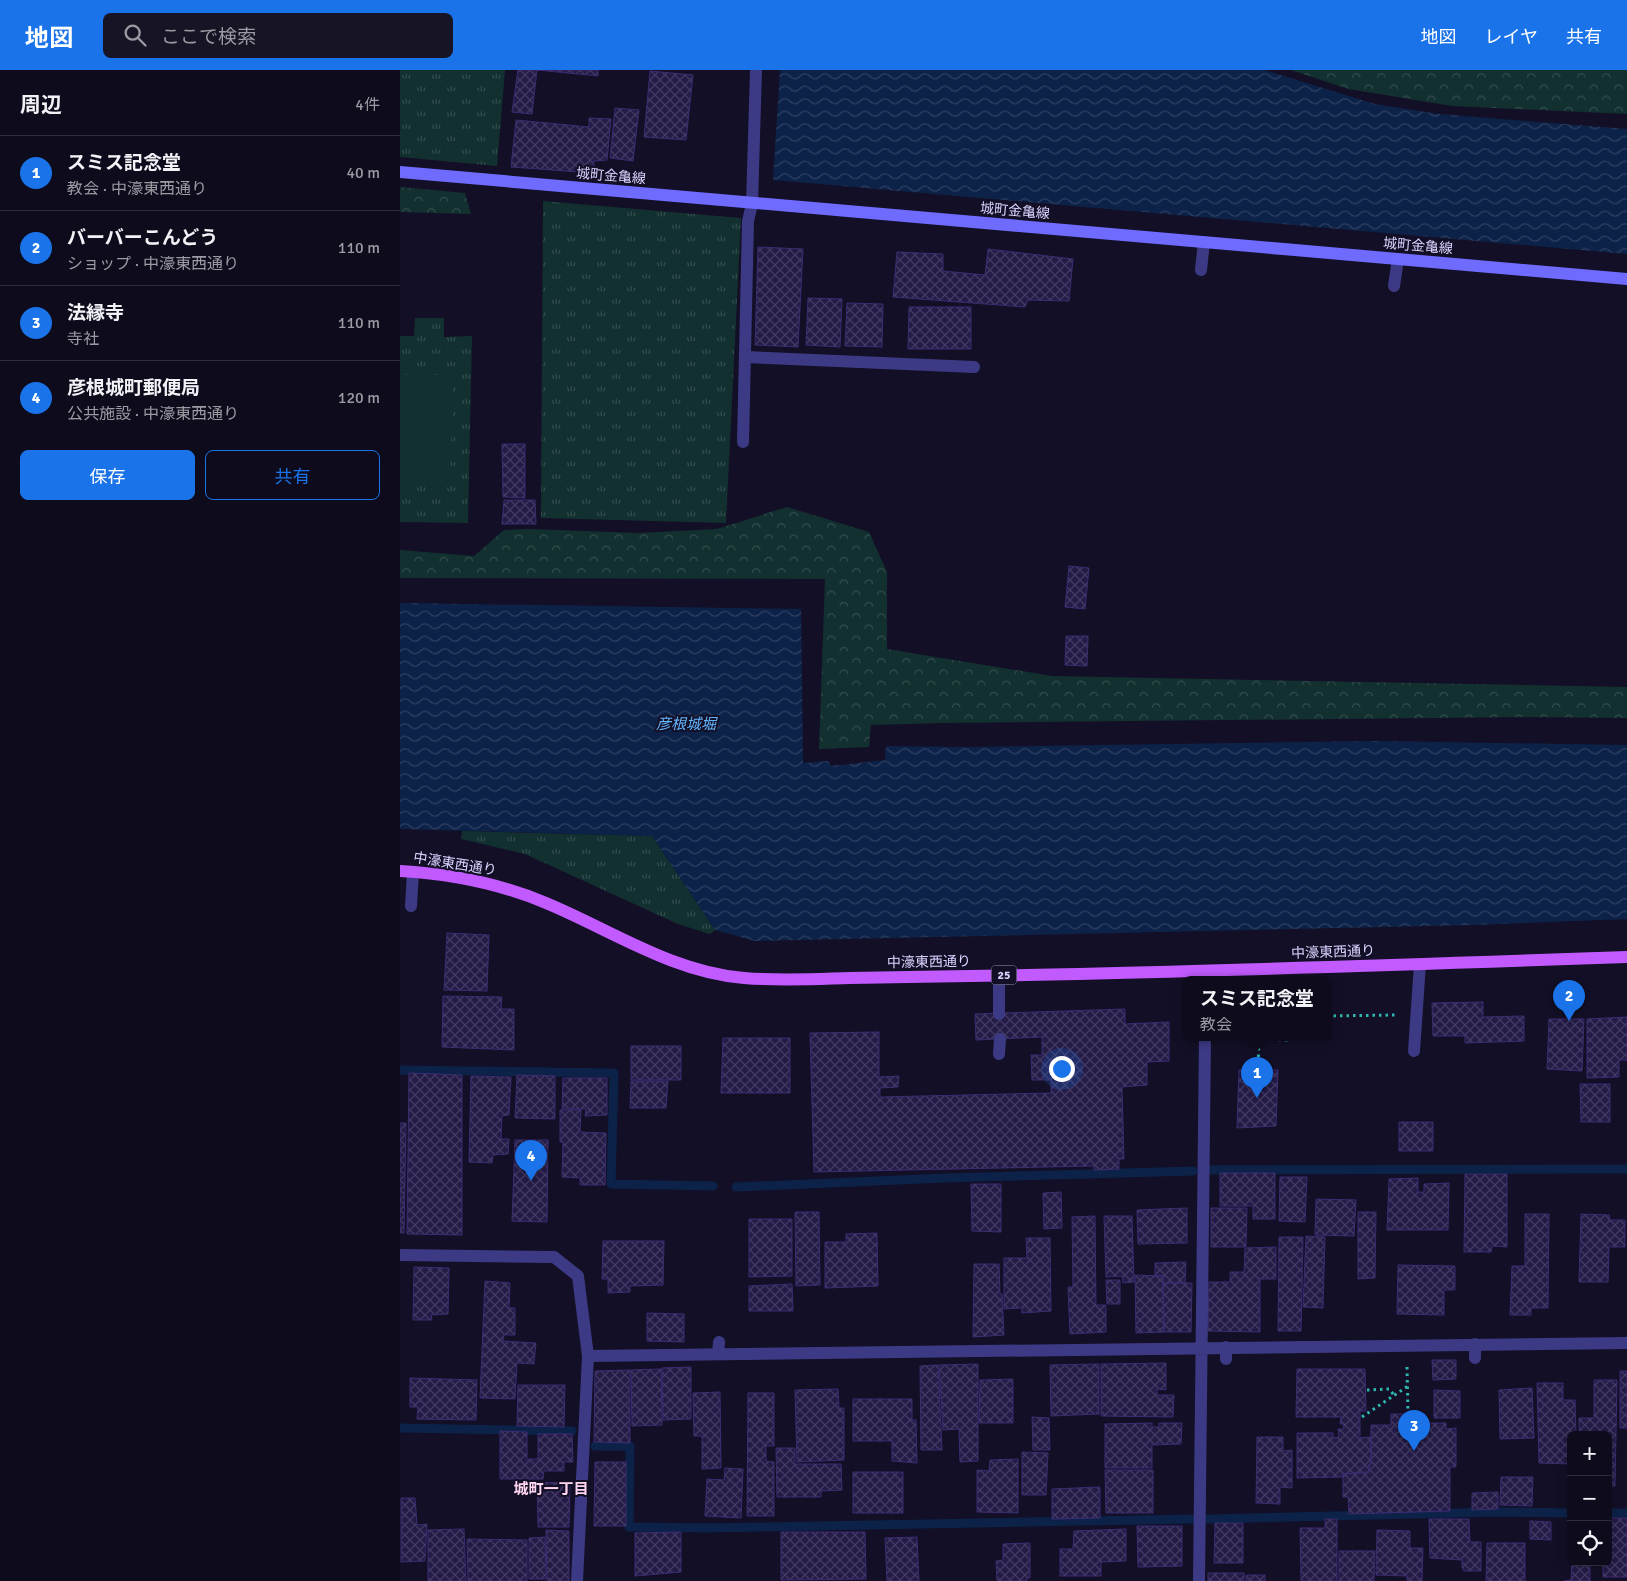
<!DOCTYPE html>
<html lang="ja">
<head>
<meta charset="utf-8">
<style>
	body { margin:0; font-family:Signika,"Noto Sans JP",sans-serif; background:#171425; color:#f1f3f6 }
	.controls { position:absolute; right:15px; bottom:15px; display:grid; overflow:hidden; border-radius:8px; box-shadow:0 2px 12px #0003 }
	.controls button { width:45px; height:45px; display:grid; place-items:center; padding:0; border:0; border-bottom:1px solid #2e2b3b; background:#0e0b1c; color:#f1f3f6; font:25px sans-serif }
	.you { position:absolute; left:661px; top:998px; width:18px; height:18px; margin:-12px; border:4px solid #fff; border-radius:50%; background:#1a73e8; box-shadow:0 0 0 8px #1a73e833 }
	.badge { display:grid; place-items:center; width:32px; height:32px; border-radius:50%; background:#1a73e8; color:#fff; font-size:16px; font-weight:700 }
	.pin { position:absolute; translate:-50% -41px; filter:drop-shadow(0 1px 2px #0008) }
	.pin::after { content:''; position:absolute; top:26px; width:18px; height:15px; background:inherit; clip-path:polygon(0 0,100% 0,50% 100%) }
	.popup { position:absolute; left:783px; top:906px; width:148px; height:65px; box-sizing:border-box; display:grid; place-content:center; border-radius:8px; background:#0e0b1c; filter:drop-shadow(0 1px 4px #0005); font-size:16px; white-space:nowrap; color:#9b9ba3 }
	.popup b { font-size:19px; color:#f1f3f6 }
	.popup::after { content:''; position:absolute; left:50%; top:100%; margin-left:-10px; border:10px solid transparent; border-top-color:#0e0b1c }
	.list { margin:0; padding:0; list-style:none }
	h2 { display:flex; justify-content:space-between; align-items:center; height:65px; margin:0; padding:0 20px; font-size:21px }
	h2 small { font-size:16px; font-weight:400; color:#9b9ba3 }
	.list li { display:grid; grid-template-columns:32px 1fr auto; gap:15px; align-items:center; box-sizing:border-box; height:75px; padding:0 20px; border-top:1px solid #2e2b3b }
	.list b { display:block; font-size:19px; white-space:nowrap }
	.list p { margin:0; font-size:16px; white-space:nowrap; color:#9b9ba3 }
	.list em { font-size:16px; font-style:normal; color:#9b9ba3 }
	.actions { display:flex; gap:10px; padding:15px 20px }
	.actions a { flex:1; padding:11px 0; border:1px solid #1a73e8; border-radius:8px; text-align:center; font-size:18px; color:#1a73e8 }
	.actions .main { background:#1a73e8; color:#fff }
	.icon { flex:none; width:28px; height:28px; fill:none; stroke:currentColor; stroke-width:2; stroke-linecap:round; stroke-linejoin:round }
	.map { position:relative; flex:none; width:1227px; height:1511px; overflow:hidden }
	header { display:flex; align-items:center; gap:30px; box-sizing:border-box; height:70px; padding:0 25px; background:#1a73e8; color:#fff }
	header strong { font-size:24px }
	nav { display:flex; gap:28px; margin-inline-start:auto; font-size:18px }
	.search { width:350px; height:45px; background:#171425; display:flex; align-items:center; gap:12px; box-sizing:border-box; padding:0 18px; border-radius:8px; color:#9b9ba3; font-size:19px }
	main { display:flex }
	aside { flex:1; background:#0e0b1c }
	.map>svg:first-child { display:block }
	.grass { fill:url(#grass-tufts) }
	.forest { fill:url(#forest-crowns) }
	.garden { fill:#12302f }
	.water { fill:url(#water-waves) }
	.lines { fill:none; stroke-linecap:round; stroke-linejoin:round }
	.stream { stroke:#0c2248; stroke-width:9 }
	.building { fill:url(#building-cross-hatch); stroke:#3b2d73 }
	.path { stroke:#2fb8b0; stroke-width:3; stroke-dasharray:2.5 4; stroke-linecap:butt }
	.lane { stroke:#3d3a85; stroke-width:12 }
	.street { stroke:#3d3a85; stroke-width:12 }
	.secondary { stroke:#6f6bff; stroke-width:12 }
	.primary { stroke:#c25bff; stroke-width:12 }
	.labels { text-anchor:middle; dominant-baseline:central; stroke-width:4; stroke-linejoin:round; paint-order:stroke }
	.shield { fill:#130f26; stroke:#9e99be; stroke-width:1 }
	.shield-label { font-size:12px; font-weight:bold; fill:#d9d4ff }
	.street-label { font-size:14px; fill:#d9d4ff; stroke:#130f26 }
	.water-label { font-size:15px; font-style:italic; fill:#62b6ff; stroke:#130f26 }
	.neighbourhood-label { font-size:15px; font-weight:bold; fill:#ffd6f0; stroke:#130f26 }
</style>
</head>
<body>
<header>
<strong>地図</strong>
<div class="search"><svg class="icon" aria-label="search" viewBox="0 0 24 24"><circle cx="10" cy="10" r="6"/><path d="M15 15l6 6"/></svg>ここで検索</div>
<nav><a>地図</a><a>レイヤ</a><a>共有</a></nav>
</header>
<main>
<aside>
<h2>周辺<small>4件</small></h2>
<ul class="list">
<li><span class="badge">1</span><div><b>スミス記念堂</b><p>教会 · 中濠東西通り</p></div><em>40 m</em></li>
<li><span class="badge">2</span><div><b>バーバーこんどう</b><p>ショップ · 中濠東西通り</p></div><em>110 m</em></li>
<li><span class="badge">3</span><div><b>法縁寺</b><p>寺社</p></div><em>110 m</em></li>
<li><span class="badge">4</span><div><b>彦根城町郵便局</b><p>公共施設 · 中濠東西通り</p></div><em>120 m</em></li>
</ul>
<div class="actions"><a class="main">保存</a><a>共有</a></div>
</aside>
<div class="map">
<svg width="1227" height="1511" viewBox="0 0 1227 1511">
	<defs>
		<pattern id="grass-tufts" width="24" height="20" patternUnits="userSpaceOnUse" patternTransform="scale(1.25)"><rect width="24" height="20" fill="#12302f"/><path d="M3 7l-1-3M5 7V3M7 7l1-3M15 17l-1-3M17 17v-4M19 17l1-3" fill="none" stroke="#344d4e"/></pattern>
		<pattern id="forest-crowns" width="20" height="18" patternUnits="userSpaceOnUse" patternTransform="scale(1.25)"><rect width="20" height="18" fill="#12302f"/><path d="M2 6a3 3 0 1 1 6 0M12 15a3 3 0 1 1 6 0" fill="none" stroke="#344d4e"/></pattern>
		<pattern id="water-waves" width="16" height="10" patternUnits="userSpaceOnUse" patternTransform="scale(1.25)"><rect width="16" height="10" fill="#0c2248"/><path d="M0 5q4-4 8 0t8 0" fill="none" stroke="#2f4163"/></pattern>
		<pattern id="building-cross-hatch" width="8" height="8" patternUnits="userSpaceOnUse" patternTransform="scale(1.25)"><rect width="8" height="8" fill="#241b47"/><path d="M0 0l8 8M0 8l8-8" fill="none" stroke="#433b63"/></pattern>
	</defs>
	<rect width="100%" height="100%" fill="#130f26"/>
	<path class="grass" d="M0,0H105L97,96L0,87Z
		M143,131L341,148L326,453L141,448Z
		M15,248H44V267L72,266L68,453L0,452V266H14Z
		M62,761L252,766L315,860L310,864L278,854L125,784L61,769Z"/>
	<path class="forest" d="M891,0H1227V44L1052,36L948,19Z
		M0,117L65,123L71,144L0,142Z
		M387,437L469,462L487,502V579L652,606L1227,617V648L1125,647L543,653L471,655L469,677L419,679L425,509L0,508V480L74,486L104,460L129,459L239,463L317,459Z"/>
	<path class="garden" d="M0,305H53L50,414L0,412Z"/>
	<path class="water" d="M380,0H864L975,34L1039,44L1227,59V184L373,110Z
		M0,533L401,539L403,693L428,691L431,696L485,690L486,676L566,677L976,671L1227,675V849L1073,855L355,871L315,860L252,766L0,759Z"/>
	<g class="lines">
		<path class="stream" d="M0,1000L214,1003L211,1114L313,1116
			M812,1100L1227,1099
			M336,1117L545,1108L793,1101
			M0,1358L172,1361
			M195,1376H230L229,1457L307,1458L792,1449
			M1208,1443H1227
			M807,1449L1099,1442L1171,1443"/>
	</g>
	<path class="building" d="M118,0H198V6L137,0L132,44L112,42Z
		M250,1L293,5L286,70L244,67Z
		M215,38L239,40L233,91L210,88Z
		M189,48L211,49L207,90L194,91L193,103L111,97L116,50L189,57Z
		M358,177L403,179L398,277L355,275Z
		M588,179L673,189L669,231L628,230L625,237L493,227L497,182L543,184V201L585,205Z
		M408,228L442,229L440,277L406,275Z
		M447,233L483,234L482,277L445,276Z
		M509,237H571V279H508Z
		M102,374H125V428L103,427Z
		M104,430H135L136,454H102Z
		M669,496L689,498L685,539L665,537Z
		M666,566H688L687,596L665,595Z
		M47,863L89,865L87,921L44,920Z
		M43,926L102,927L101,939H114V980L42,977Z
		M1083,932V947L1124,946V971L1065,973V966H1033L1032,933Z
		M725,939V954L769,952V991L747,992V1015L722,1017L724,1089H719V1099L694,1100V1096L414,1102L410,963L479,962V1007L499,1006L498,1017L480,1018V1027L651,1023V1010H632L631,985H642V967L576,970L575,944Z
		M1227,947V990H1219V1007L1187,1008V949Z
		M1149,949H1184L1182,1001L1147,999Z
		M323,968H390V1023H321Z
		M231,976H281V1010H231Z
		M839,1000H878L876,1056L837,1058Z
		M9,1003L62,1005V1165L7,1164Z
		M117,1005L155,1006V1049L115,1048Z
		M71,1006L111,1007L109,1045L102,1046L101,1069H109L108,1084L93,1085L92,1093L69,1092Z
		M163,1008H207V1045L185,1046L186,1039H162Z
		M231,1011H268L266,1038H230Z
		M1180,1014H1210V1052H1181Z
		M160,1040H181L180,1062L206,1063L205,1115H180V1108L162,1107L163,1072H160Z
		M999,1052H1033V1081H999Z
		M0,1053H6L4,1163H0Z
		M115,1070H148L147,1152L112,1151Z
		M820,1103H875V1149H853V1136H820Z
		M1065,1104H1107V1177L1092,1176L1091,1182H1064Z
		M880,1107H907L905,1152L879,1151Z
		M1018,1108V1122H1024V1114L1049,1113L1048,1160H987L989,1109Z
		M571,1114H601V1162L572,1161Z
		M661,1122L662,1158L644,1159L643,1123Z
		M916,1129L956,1130L954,1166L915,1165Z
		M787,1138V1173L738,1174L737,1140Z
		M811,1138H847L846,1177H811Z
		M395,1142H419L420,1215L396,1216Z
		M958,1142H976L975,1208L958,1209Z
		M1125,1144H1149L1148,1238H1131V1245H1110L1112,1196H1125Z
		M1181,1144L1209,1145L1210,1150H1225V1177H1209L1208,1212H1179Z
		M695,1146L696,1235H706V1262L670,1264L668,1217H673L672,1147Z
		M704,1146H732L734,1212L723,1213L722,1206L706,1207Z
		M349,1149H392V1206L349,1207Z
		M477,1163L478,1216L425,1218V1172H446V1164Z
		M906,1166L925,1167L923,1238L903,1237Z
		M879,1167H903L901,1261H878Z
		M626,1168H650L651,1241L622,1243V1238L604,1239V1188H627Z
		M203,1171H264L263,1215L230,1216V1222L208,1223V1209H202Z
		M876,1177V1209H860V1262L808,1261L809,1212H830V1202H844L845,1178Z
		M786,1192L785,1213H763V1206H755V1193Z
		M574,1194H599L600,1224H602L604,1265L573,1267Z
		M998,1195L1055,1196V1220H1044V1245L997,1244Z
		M14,1197L49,1198L48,1244L31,1245L32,1250H13Z
		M735,1205L763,1206L764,1262L736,1263Z
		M706,1210H720V1234H707Z
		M85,1211L110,1213L109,1238H115V1265H104L103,1271L136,1273L134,1294L117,1293L115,1329L80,1328Z
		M763,1213H792L791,1262H764Z
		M392,1214L393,1241H349V1216Z
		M247,1243L284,1244V1272L247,1271Z
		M1032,1290H1056V1309L1033,1310Z
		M766,1293V1320L757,1319V1325H774L773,1347L701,1346V1294Z
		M578,1294V1391L560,1392L559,1359L543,1360L539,1295Z
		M699,1294V1344L651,1346L650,1295Z
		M538,1295L542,1380H521L520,1296Z
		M291,1297V1349L263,1350L262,1298Z
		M261,1299L262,1355L232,1356L231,1300Z
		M897,1299H965L966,1341H960V1368L971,1367V1394H969V1402L943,1404V1407L897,1408V1363H933V1368L939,1367L938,1359H944L943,1354H940L941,1347H896Z
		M230,1300V1373L194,1372L195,1301Z
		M1220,1301H1227V1358H1220Z
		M10,1308L77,1310L76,1350L17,1349L18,1337H10Z
		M613,1309V1353H579L580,1310Z
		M1194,1310H1217L1215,1416H1208V1365H1179V1348H1194Z
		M1137,1313H1163V1330H1175L1176,1365H1171V1394L1139,1393Z
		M118,1315H165L164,1357L117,1356Z
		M1132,1318L1134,1368L1100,1369L1099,1320Z
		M438,1319L439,1338H444V1390L397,1392L395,1320Z
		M1034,1320L1060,1321V1348H1034Z
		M320,1322L321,1398L302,1399V1366H294L293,1323Z
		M348,1323H374V1376H366V1391L374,1392V1446H347Z
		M453,1329H512V1350H516L517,1393L492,1391V1371H453Z
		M991,1344H1025L1026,1353H1046V1359L1056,1358V1397H1050V1441L949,1444L948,1427H943V1404L969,1402V1394H971V1355H991Z
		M632,1347L649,1348L650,1380H633Z
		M752,1353V1357H759V1353H782L781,1374L752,1375V1398H705V1354Z
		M100,1361L127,1362V1389H138V1364H172L173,1392H164V1401H144L143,1409H100Z
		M857,1367H883V1381L892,1380V1418L880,1417V1434L856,1433Z
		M376,1378H395V1394H441L442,1420L421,1421V1427H377Z
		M622,1382L648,1383L646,1425H622Z
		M618,1389V1443L577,1442V1400L589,1401L590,1390Z
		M195,1392H226V1456H194Z
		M325,1398L343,1399L341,1448L305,1446L307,1409L324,1410Z
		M705,1400H753V1443H706Z
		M453,1402H503V1443H453Z
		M1101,1407H1133L1132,1436L1100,1435Z
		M170,1412L169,1457H138L137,1413Z
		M700,1417V1448L652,1449V1419Z
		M1098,1422V1439L1072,1440V1423Z
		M1,1428H15L17,1455L27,1454L25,1491L1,1492Z
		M1208,1448H1227V1507H1203V1495H1196V1492H1208Z
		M925,1449H937V1511H901L900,1458H925Z
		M1029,1449H1069L1070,1472H1081V1501H1064L1062,1498V1490L1030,1488Z
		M1130,1451L1151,1452V1470L1130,1469Z
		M815,1453H843V1493H814Z
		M737,1456H782V1496L738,1497Z
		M64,1459L66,1511H28V1460Z
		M726,1459V1491L701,1492V1506H660V1479H673L674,1461Z
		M146,1460L169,1461V1511H147Z
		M977,1460L1010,1461V1478H1023L1022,1511H1007V1506L976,1505Z
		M281,1462V1502L235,1506V1463Z
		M381,1462H465L466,1509L381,1510Z
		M145,1467L146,1509H129V1468Z
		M517,1467L519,1511H487L485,1468Z
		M67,1469L127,1470V1511H68Z
		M630,1473V1508H627V1511H597L596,1491L603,1490V1474Z
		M1087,1473H1125V1511H1086Z
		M939,1481H975L974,1511H939Z
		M1172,1492H1190V1511H1164L1171,1510Z
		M808,1503H844V1511H808Z
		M846,1505H865V1511H846Z"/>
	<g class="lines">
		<path class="path" d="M927,946L995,945
			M859,969L887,970V967
			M858,1000L859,967
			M1007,1297L1008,1344
			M967,1320L989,1319L994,1325
			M962,1347L1008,1316"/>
		<path class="lane" d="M352,134L356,0
			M801,200L804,172
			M994,216L998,189
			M11,836L13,802
			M599,905V944
			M1014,981L1020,894
			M599,984L600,969
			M1075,1274V1288
			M318,1284L319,1272
			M826,1289V1277"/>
		<path class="street" d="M345,287L574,297
			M343,372L348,151L352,134
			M0,1185L154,1187L178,1206L188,1286L177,1511
			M188,1286L1227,1273
			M799,1511L805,967"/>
		<path class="secondary" d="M0,102L1227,209"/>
		<path class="primary" d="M0,801C51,804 99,813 146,833C211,860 272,902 344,908C379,911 415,909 450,908C509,907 567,906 626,905C826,901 1027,894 1227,887"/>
	</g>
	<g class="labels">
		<rect class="shield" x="591.5" y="895.5" width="25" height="19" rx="4"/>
		<g class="shield-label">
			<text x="604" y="905">25</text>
		</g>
		<g class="street-label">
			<text transform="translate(211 106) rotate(5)">城町金亀線</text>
			<text transform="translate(615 141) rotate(5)">城町金亀線</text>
			<text transform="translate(1018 176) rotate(5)">城町金亀線</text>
			<text transform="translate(55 794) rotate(9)">中濠東西通り</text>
			<text transform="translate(933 882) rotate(-2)">中濠東西通り</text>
			<text transform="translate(529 892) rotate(-1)">中濠東西通り</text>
		</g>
		<g class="water-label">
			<text x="286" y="654">彦根城堀</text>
		</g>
		<g class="neighbourhood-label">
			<text x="151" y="1419">城町一丁目</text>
		</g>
	</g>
</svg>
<div class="controls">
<button>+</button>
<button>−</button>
<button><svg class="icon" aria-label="locate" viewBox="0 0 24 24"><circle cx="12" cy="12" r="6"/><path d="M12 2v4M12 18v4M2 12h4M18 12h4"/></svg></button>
</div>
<div class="you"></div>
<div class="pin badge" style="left:857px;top:1028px">1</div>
<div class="popup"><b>スミス記念堂</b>教会</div>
<div class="pin badge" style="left:1169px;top:951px">2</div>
<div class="pin badge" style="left:1014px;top:1381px">3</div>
<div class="pin badge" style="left:131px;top:1111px">4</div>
</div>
</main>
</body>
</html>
